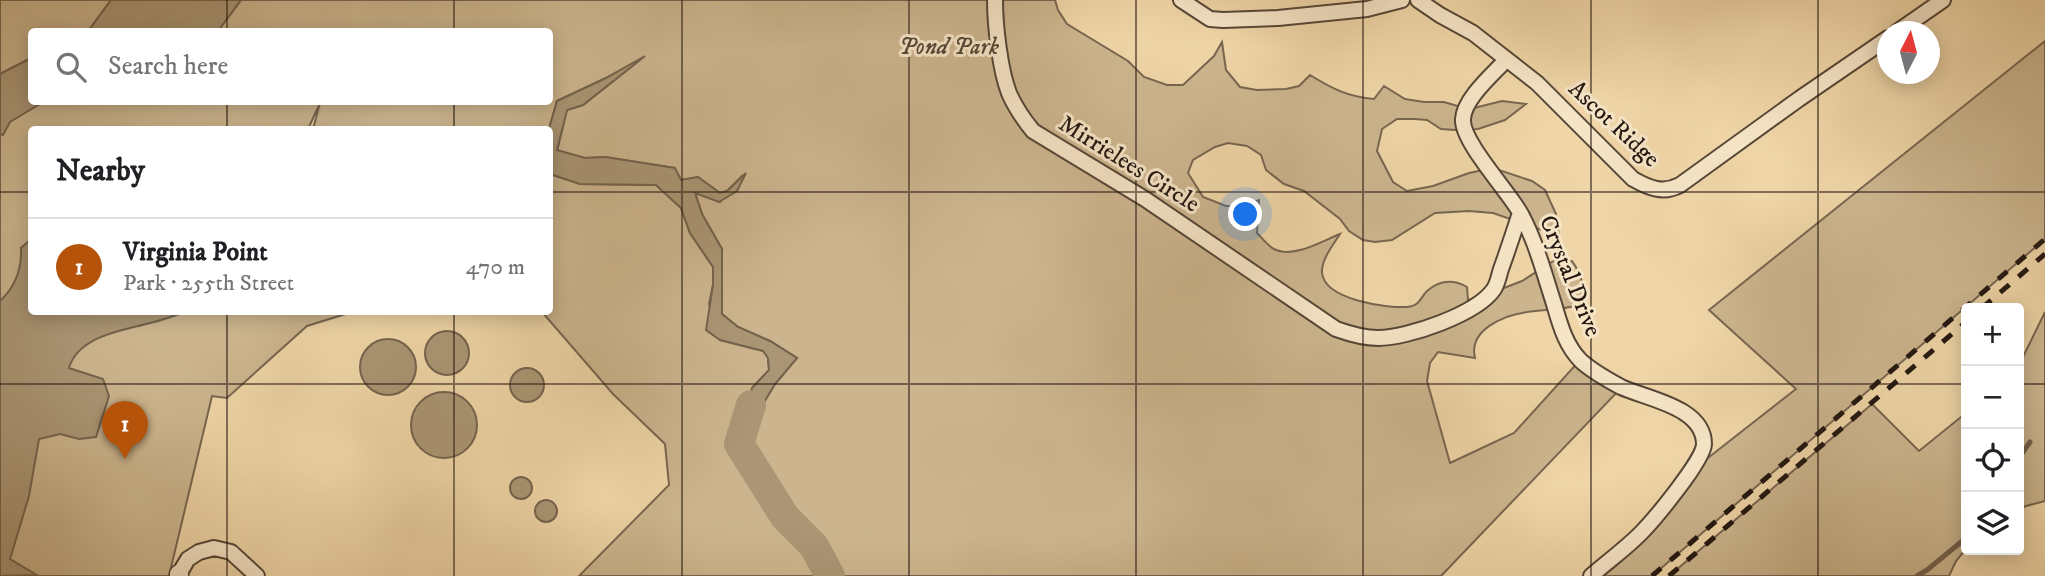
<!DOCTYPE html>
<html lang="en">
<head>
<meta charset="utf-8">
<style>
	body { margin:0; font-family:"IM FELL DW Pica",serif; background:#f2f2f2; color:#202124 }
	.controls { position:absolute; right:21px; bottom:21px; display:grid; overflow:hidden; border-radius:7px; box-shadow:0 4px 18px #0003 }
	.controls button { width:63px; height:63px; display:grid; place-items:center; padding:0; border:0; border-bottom:2px solid #e0e0e0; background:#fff; color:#202124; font:35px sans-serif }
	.compass { position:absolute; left:1877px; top:21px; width:63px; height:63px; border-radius:50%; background:#fff; box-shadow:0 4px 18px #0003; rotate:6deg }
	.you { position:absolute; left:1246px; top:215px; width:24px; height:24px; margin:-18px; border:5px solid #fff; border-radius:50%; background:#1a73e8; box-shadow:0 0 0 10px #1a73e833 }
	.badge { display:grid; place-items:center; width:46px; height:46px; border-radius:50%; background:#b45309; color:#fff; font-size:23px; font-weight:700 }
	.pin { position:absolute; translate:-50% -58px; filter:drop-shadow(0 2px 4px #0008) }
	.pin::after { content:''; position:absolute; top:37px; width:24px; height:21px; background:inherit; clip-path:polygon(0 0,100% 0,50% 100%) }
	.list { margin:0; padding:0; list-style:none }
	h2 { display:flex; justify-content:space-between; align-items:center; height:91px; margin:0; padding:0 28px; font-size:30px }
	h2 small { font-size:23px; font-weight:400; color:#757577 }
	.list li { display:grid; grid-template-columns:46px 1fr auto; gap:21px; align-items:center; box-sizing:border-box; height:98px; padding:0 28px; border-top:2px solid #e0e0e0 }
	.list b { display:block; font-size:26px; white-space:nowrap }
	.list p { margin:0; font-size:23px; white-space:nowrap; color:#757577 }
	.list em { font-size:23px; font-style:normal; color:#757577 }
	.icon { flex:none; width:38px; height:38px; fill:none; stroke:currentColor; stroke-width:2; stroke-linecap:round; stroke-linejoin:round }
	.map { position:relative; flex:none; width:2045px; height:576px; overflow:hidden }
	.search { position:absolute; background:#fff; box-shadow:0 4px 18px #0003; left:28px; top:28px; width:525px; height:77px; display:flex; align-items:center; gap:18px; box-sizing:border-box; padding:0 24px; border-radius:7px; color:#757577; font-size:26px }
	.panel { position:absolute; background:#fff; box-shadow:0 4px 18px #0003; left:28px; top:126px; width:525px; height:189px; border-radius:7px }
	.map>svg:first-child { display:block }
	.green { fill:#ccb58e; stroke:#786650; stroke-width:2 }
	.water { fill:#aa9574; stroke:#74634d; stroke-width:2 }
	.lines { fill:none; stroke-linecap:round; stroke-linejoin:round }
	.stream { stroke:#74634d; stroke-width:5 }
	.river { stroke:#aa9574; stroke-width:30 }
	.minor-casing { stroke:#564737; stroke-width:18 }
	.tertiary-casing { stroke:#564737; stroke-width:21 }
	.minor { stroke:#f5e4c6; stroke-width:14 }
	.tertiary { stroke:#f5e4c6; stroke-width:18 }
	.rail { stroke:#231812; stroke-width:5; stroke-dasharray:12 12; stroke-linecap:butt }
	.grid { fill:none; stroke:#231812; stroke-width:2; stroke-opacity:0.55 }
	.labels { text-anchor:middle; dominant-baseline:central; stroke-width:6; stroke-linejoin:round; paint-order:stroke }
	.park-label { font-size:24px; font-style:italic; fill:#564737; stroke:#f5e4c6 }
	.street-label { font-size:24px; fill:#231812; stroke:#f5e4c6 }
</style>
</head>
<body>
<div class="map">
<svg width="2045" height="576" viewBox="0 0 2045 576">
	<rect width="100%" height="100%" fill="#efd5a7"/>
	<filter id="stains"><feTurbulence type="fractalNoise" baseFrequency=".00286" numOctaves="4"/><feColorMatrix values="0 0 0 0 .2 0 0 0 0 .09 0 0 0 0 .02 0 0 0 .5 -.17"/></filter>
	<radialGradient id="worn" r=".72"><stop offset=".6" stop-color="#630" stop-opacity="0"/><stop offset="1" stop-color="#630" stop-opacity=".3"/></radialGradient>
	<path class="green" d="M0,0H111L89,30L83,32H32L31,58L0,74Z
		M241,0H1055L1058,10L1067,24L1128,61L1144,77L1167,85H1183L1214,56L1222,42L1226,70L1240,87L1257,90L1286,89L1299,86L1310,75C1331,88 1348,97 1374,99L1384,86L1405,99L1424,102H1444L1461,107L1474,108L1502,101L1526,104L1505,120L1478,129L1455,130L1441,129L1427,120L1415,119H1397L1382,129L1377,151L1393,182L1407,191L1433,186L1469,173L1493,168L1532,181L1545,190L1556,214L1559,236L1493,213L1469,211L1435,213L1392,240L1375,242L1363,240L1349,231L1340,219L1304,191L1284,184L1266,170L1261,155L1247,146L1228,143L1215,147L1193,160L1188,173L1203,197L1226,206H1244L1259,200L1257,233C1262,238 1268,246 1274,249C1293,259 1322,241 1340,234C1333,245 1321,260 1322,273C1325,300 1386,308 1407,307C1420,306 1420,298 1427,291C1440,280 1453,279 1467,287L1468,300L1483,296L1522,281L1555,260L1572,261C1582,275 1587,289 1577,305C1560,311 1544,309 1527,312C1504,315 1468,330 1475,358L1438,352L1430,363L1427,381L1450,463L1514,433L1580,360L1622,387L1441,576H579L669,485L665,444L613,394L542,312H550V174L580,184L656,185L681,208L690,233L713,267V285L709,304L720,340L764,351L768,358L769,370L752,388L740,442L775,384L797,358L770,341L738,327L722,314V249L702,214L695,192L720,202L743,175L727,191L720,193L698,177L681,180L674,168L605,157L585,158L557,151L567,110L583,105L640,60L606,78L557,101L549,129H313L320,103L308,129L32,130V312L139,326L185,312H352L307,326L227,398L212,396L169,576H0V134H3L9,122L43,102H550V32L218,31Z
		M2045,41V239L1652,576H1591L1690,472L1796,389L1709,310Z
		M2045,312V501L2026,506L2019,510V365Z
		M1872,404L1919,451L1966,413V549L1956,561L1949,576H1669Z"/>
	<path class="water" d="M111,0H241L218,31H83L89,30Z
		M645,56L583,105L567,110L557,150L585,158L605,157L675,168L681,180L698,177L720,193L727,191L746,173L737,191L719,202L695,193L702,214L722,249V314L738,327L770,341L797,358L775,384L739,444L752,388L769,370L768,358L763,351L720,340L706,330L713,285V267L690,233L681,208L656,185L580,184L550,174L549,129L557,101L606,78Z
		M31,58L32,102H43L10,122L3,135L0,134V74Z
		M30,240H32V312H185C175,315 164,320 154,322C125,330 79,335 69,368L103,379L109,396L96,437L79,439L60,434L39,439L29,496L10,559L37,575L0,576V301C15,287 22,269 21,248Z
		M425 353a22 22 0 1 1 44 0a22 22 0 1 1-44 0Z
		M360 367a28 28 0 1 1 56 0a28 28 0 1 1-56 0Z
		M510 385a17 17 0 1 1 34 0a17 17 0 1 1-34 0Z
		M411 425a33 33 0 1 1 66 0a33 33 0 1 1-66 0Z
		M510 488a11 11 0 1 1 22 0a11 11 0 1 1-22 0Z
		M535 511a11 11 0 1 1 22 0a11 11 0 1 1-22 0Z"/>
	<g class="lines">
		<path class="stream" d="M2019,458L2030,442
			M1917,576L1927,570L1966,538"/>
		<path class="river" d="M751,405L739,444L785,517L814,546L830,576"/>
		<g class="minor-casing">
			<path id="minor" d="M995,0C995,25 1000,70 1009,93C1015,107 1024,120 1033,131L1145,199L1336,329C1350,334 1364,338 1378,338C1408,338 1477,314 1494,289C1498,283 1499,275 1501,269C1508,250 1514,231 1520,213
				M1181,0L1210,19L1223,20L1278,18L1367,9L1402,0
				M1418,0L1440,15L1473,33L1537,83L1633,179C1649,188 1663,194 1680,185L1799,99L1888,38
				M1897,32L1943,0
				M1506,60C1492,75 1464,99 1463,119C1461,141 1509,192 1521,214C1536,242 1544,273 1554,304C1560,324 1565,345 1581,361C1592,371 1608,380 1621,387C1647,399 1704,407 1704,444C1704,460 1653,521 1640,534C1625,549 1607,562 1591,576
				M179,574L188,559L199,552L214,548L231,552L257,576"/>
		</g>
		<g class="tertiary-casing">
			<path id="tertiary" d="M179,576V574"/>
		</g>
		<use href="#minor" class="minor"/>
		<use href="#tertiary" class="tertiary"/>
		<path class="rail" d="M1982,308L2045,254
			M1652,576L2045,239
			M1669,576L1966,322"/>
	</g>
	<path class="grid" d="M227,0V32M454,0V32M682,0V576M909,0V576M1136,0V576M1363,0V576M1591,0V576M1818,0V576M227,102V130M454,102V130M0,192H32M550,192H2045M227,312V576M454,312V576M0,384H1966M2019,384H2045"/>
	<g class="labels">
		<g class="park-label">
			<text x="949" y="47">Pond Park</text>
		</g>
		<g class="street-label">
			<text transform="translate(1614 124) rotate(43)">Ascot Ridge</text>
			<text transform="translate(1129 164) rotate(32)">Mirrielees Circle</text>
			<text transform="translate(1570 276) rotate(68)">Crystal Drive</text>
		</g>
	</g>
	<rect width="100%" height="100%" filter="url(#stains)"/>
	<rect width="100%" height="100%" fill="url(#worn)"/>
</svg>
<div class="controls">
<button>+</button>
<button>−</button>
<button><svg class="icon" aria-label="locate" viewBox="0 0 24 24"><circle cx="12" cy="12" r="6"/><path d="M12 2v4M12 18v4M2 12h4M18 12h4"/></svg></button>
<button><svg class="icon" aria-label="layers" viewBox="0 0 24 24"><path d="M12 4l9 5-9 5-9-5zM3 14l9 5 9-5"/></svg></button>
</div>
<svg class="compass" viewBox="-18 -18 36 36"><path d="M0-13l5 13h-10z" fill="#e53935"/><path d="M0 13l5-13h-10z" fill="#757577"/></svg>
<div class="you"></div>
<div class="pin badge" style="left:125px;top:459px">1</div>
<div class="search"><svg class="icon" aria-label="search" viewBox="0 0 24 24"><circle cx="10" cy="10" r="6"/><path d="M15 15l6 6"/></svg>Search here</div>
<section class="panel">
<h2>Nearby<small></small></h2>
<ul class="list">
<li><span class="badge">1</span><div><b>Virginia Point</b><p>Park · 255th Street</p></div><em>470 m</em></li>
</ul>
</section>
</div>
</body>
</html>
